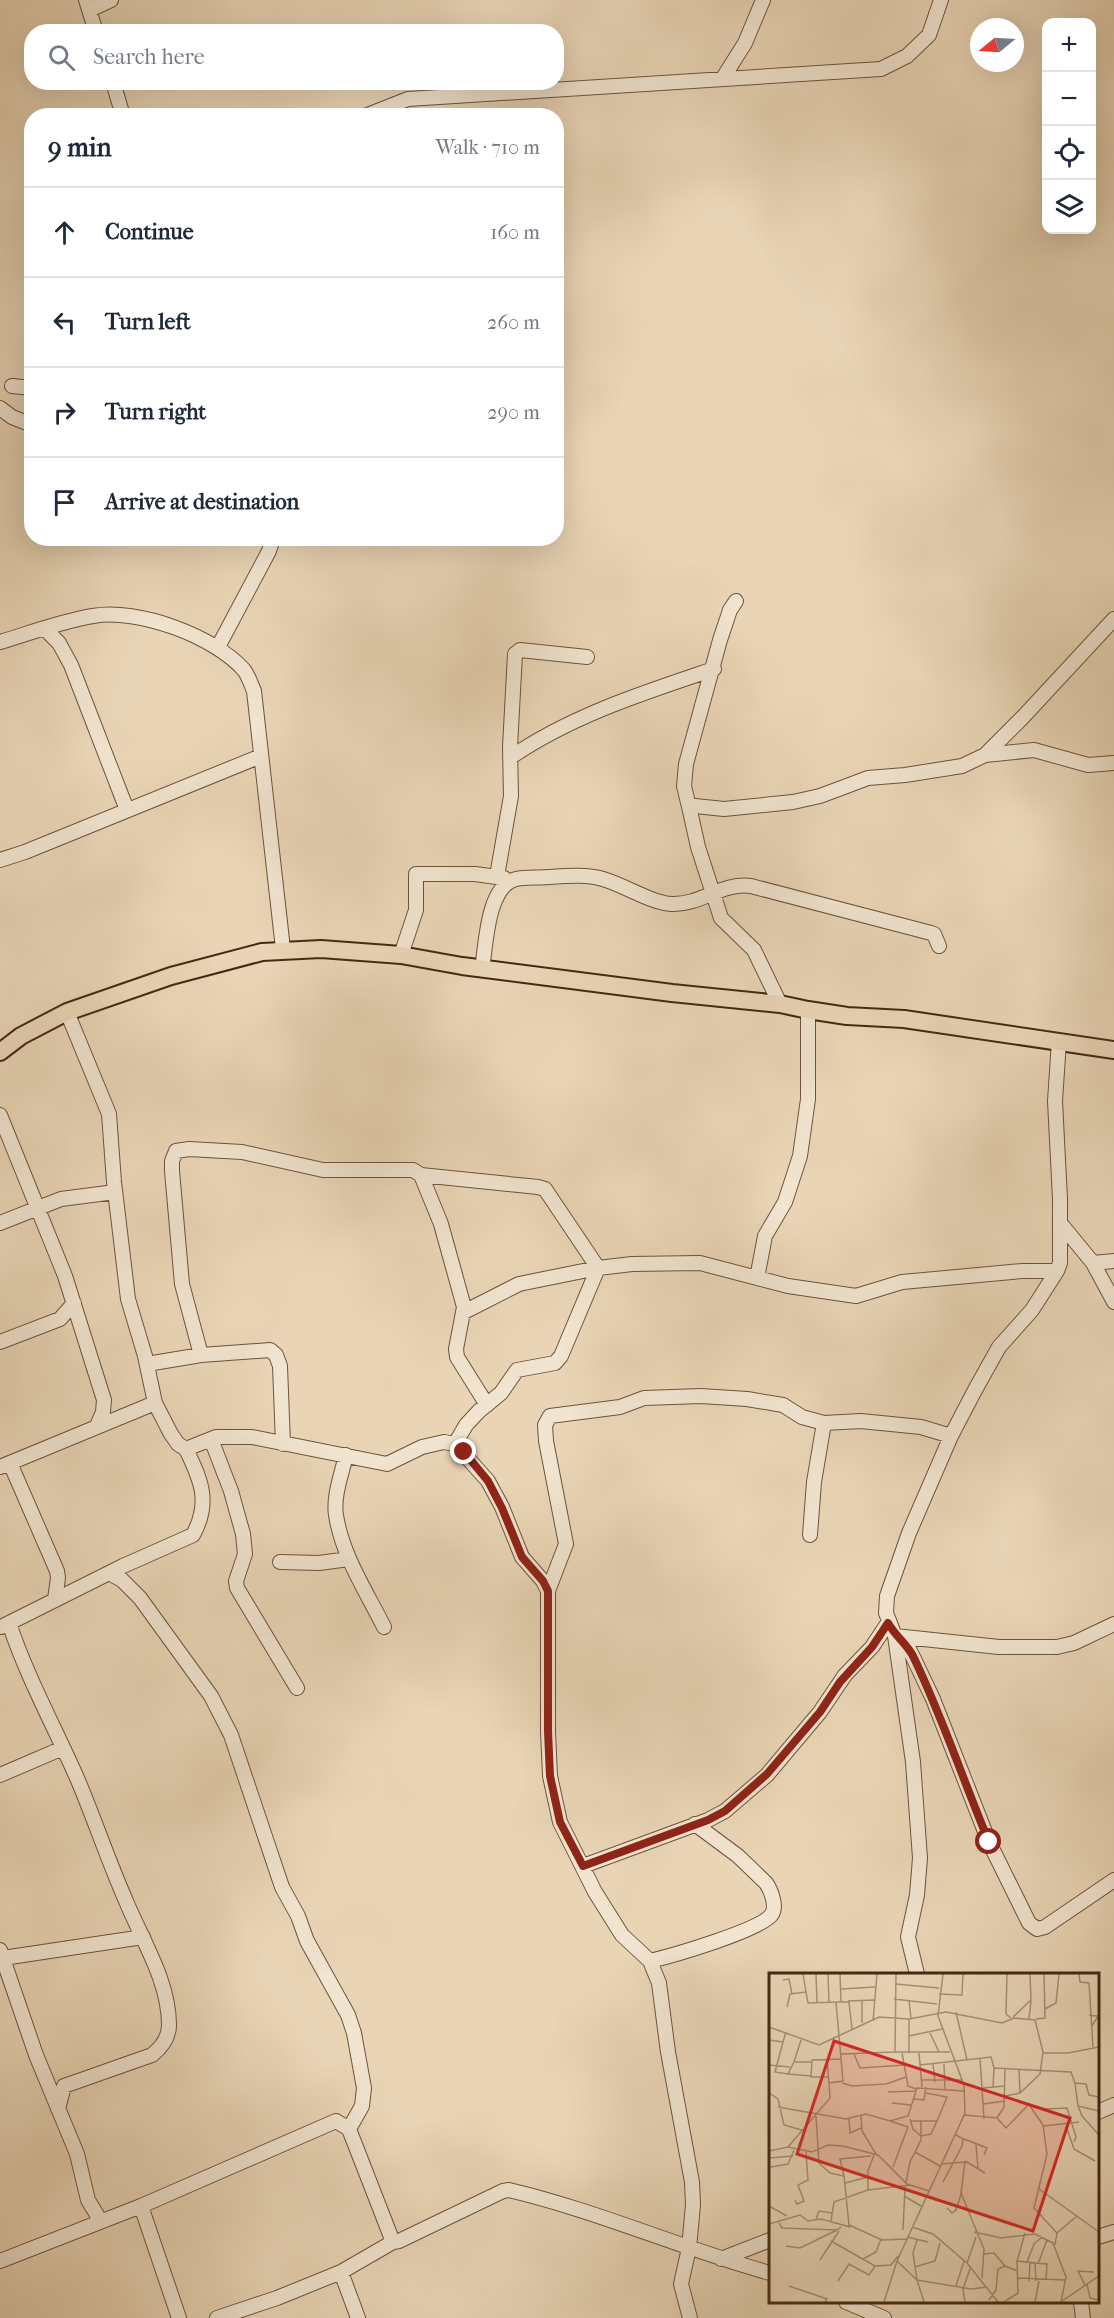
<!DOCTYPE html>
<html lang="en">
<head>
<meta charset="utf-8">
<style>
	body { margin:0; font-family:"IM FELL French Canon",serif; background:#f6f6f7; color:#1f2937 }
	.controls { position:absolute; right:18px; top:18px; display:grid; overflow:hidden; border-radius:12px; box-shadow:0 6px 24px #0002 }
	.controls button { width:54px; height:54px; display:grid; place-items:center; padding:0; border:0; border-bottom:2px solid #e0e1e3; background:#fff; color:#1f2937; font:30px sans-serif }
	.compass { position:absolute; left:970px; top:18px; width:54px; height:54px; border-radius:50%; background:#fff; box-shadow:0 6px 24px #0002; rotate:252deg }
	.stop { position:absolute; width:18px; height:18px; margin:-14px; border:4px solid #8f2418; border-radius:50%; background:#fff }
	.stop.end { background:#8f2418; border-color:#fff; box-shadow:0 2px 6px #0008 }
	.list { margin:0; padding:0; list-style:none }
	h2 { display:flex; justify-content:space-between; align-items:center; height:78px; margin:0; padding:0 24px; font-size:26px }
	h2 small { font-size:20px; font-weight:400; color:#747a83 }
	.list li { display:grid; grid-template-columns:39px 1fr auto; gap:18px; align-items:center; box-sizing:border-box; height:90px; padding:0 24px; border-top:2px solid #e0e1e3 }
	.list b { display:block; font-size:22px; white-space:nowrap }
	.list em { font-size:20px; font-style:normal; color:#747a83 }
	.icon { flex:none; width:33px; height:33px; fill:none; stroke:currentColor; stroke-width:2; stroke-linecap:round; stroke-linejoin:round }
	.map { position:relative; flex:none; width:1114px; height:2318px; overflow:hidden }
	.search { position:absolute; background:#fff; box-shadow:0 6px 24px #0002; left:24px; top:24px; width:540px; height:66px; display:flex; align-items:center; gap:15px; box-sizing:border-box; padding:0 21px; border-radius:24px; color:#747a83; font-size:22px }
	.panel { position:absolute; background:#fff; box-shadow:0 6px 24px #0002; left:24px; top:108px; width:540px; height:438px; border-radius:24px }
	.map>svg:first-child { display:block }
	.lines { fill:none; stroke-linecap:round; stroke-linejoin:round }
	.minor-casing { stroke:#6e533c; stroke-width:16 }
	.major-casing { stroke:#452813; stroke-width:20 }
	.minor { stroke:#f1e4d0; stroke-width:14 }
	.major { stroke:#e9d5b6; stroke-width:16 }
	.route { stroke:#8f2418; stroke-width:8 }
	.inset-road { fill:none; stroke:#a79075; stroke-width:1.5 }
	.view { fill:#d62828; fill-opacity:0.15; stroke:#d62828; stroke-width:3 }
	.inset-edge { fill:none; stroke:#452813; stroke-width:3 }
</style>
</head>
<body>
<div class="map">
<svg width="1114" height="2318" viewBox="0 0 1114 2318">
	<rect width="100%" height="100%" fill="#e9d5b6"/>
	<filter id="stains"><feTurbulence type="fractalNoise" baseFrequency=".00333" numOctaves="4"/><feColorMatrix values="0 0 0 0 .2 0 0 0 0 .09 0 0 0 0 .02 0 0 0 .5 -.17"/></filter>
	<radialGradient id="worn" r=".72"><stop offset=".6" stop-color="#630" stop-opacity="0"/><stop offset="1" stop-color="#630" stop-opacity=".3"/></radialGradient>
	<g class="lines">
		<g class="minor-casing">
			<path id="minor" d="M86,0L96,32
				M90,10L111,0
				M723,78L745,43L763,0
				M113,82L123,116
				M365,116L408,99L881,69L907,56L929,35L941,0
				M12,386L32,388
				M0,408L12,417L32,425
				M45,629L59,643L71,665L127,810
				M0,642C30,633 62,621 93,616C138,608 214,636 244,670C248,675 251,684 254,691L283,949
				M218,647L269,551L273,538
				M985,755L1034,750L1088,765L1114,763
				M511,757C573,715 643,693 714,669
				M690,811L684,786L686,764L720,640L730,610L736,601
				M0,860L25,852L261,756
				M497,876L511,796L510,747L515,654L520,650L587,657
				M401,955L416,910V874H475L504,878
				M482,969C486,945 487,886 516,879C525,877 538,878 548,877C565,876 586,874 603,879C624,885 651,903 672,904C701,905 722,882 751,886L931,933L934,934L939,946
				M780,1004L754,950L721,918L698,847L690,811L695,806L724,809L793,802L820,796L868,778L905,775L962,766L985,755L1023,717L1114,619
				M67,1012L109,1114L114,1182L128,1299L145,1356L155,1403L171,1434L178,1444L186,1449L216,1437H252L387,1464L422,1447L444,1442L455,1444L488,1481L502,1507L522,1557L543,1581L548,1591V1731L550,1776L560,1822L595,1892L622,1935L650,1961L659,1983L668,2052L692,2182L693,2205L689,2248L681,2284L690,2318
				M0,1115L65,1276L104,1400L103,1412L97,1426
				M421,1175L538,1187L545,1189L598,1268L561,1356L555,1363L517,1370L501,1393L479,1411L466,1425L455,1444
				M0,1223L61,1199L115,1192
				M1061,1224L1093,1263L1114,1302
				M1093,1263L1114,1261
				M757,1278L765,1236L785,1202L800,1156L808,1099V1010
				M464,1312L519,1284L598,1268L632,1264L700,1263L788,1286L856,1296L902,1282L1022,1271H1057
				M0,1342L60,1319L74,1303
				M201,1355L182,1284L172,1171V1161L176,1151L189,1149L242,1152L323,1170H413L421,1175L441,1224L464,1307L456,1349L457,1357L487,1405
				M147,1364L201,1355L270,1350L276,1355L280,1366L283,1444
				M211,1439L231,1491L243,1534L245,1554L236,1581L237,1588L297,1688
				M346,1455C342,1473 333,1496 336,1515C342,1555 366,1591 384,1627
				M10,1463L57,1571L58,1578L55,1599
				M0,1467L155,1403
				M810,1535L814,1482L824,1423
				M280,1562L319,1563L349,1559
				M109,1573L122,1580L140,1598L211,1696L231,1735L282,1887L298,1916L307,1941L348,2015L354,2033L364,2088L362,2106L349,2129
				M548,1591L566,1544L546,1441L545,1425L550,1416L620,1407L644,1398L701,1396L747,1399L783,1405L802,1417L824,1423L861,1421L921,1427L951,1436
				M9,1623C27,1677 54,1726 77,1778C94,1818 108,1860 126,1901C142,1940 169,1981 169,2025C169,2038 162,2047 152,2055L64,2086L58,2109
				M1,1627L123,1566L193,1535C211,1502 201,1480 186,1449
				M895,1636L908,1647L914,1659L933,1699L989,1842L1029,1923L1037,1929L1045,1927L1114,1880
				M895,1636L999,1647H1057L1074,1643L1114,1624
				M0,1775L63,1748
				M583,1866L708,1820L725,1811L767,1775L820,1712L845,1675L872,1647L888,1623
				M0,1950L36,2055L77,2154L88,2200L100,2220
				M3,1958L143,1937
				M650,1961C671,1956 762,1930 772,1914C777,1906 771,1890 766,1883L738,1856L695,1824
				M917,1974L908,1937L917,1895L920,1858L913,1762L895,1636L886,1613L887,1596L909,1533L951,1436L975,1390L999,1347L1032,1310L1057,1271L1060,1263V1199L1055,1101L1059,1041
				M1098,2112L1114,2105
				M141,2206L179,2318
				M1098,2237L1114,2232
				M721,2259L770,2240
				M0,2261L141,2206L336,2121L349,2129L393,2242L399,2241L503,2191L509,2190C598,2211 683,2249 770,2273
				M341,2272L358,2318
				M846,2302L884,2318
				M1081,2302L1083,2318
				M217,2318L277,2298L341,2272L393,2242"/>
		</g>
		<g class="major-casing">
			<path id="major" d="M0,1052L21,1036L67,1012L171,976L262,952L321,949L401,955L462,966L672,993L780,1004L808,1010L847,1016L904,1019L1114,1050"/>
		</g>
		<use href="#minor" class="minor"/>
		<use href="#major" class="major"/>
	</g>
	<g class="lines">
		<path class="route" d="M464,1452L488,1481L502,1508L522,1557L543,1581L548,1591V1731L550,1776L560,1822L583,1866L708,1820L725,1811L767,1774L820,1712L840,1682L872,1647L888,1623C896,1637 906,1643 913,1656C942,1716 963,1780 989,1842"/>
	</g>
	<g transform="translate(769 1973)">
		<rect width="330" height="330" fill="#e9d5b6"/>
		<path class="inset-road" d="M34,1L37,19M47,1L48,30M59,1L60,29M71,1L72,28M127,1L126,79H181M238,1L237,41L242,45M310,1L311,9L320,10L324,74M14,7L20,6L23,21M126,11L170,15M72,16L106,14M170,21L193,22L194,1M125,26L168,31M93,27V50M140,27L142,46M79,28L105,27M67,29H80L83,56M18,34L21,21L37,19L39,30L67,29L74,108L60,110L61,125L19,174M276,36L287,30L290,1M187,39L198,87M320,42L329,43L323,53M244,44L262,27L261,1M140,46V80M260,46L262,28M267,46L276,45L275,1M104,48L108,1M0,54L50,72L110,44L140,46L177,39L233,50L245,45L266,47L274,79L271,101L251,120L236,123M161,60L170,79M140,63L173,56M0,67L14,69L17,59M14,69L6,99L19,101L25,89H42M330,74V124M133,80L139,113L147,116M150,80L153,114M274,80H299L330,74M72,81L126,79M85,81L91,95L136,92M211,85L215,146M58,86L60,110M25,89L32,67M164,91L166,109M175,91L176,117M0,92L21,94M151,92L222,84L225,95L302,99L306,110L317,111L320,122L330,124M250,96L251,120M19,101L42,103M59,104H42L43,87L72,86M153,107H193M73,110L83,113L117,111L137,104M306,110L309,133L330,138M214,115L236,113M224,115L225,94M119,119L148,118M0,120L9,126L15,152L36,158M145,126L155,127L157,114M123,130L142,132M214,131L236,128M261,133L274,152L278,181L265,235L288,260L286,272M309,133L313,143L330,162M9,134L77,146L97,141L121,148L139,143L148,115L195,118M92,142L93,158L107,181M195,142L228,145L235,134L236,96M47,143L50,190L61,200L75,203L80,252L113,267L138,266M228,145L237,155L260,131L276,136L298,135L307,164L305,169M80,146L81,160L92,155M141,146L144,156L152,163L162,161L168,148M121,148L139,154L124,194M142,148H168L178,124L157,120M275,153L310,149M297,153L305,176L326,188M195,166L218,175L215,182M207,172L209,195M0,178L19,174L43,179L59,172L74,173L109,182L138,211L160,218M146,179L171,193M0,185L24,183M196,188L216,200M173,191L196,189L192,220L215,276L213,305M2,194L19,191L25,177M75,203L71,186L102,183M137,209L141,189L152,167V148M174,209L193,173L194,166L187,162M76,210L99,204M270,216L330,259M99,217L141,212M135,223L152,233M26,227L28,231L35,228L29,212L39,207L37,179M0,233L18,243M178,235L183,240L187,237L192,221M47,246L50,238L63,240M62,248L65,229L99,217V198L105,182M10,250L13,255L68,257L72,254M0,251L31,242L39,248L52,246L81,254M143,254L164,261L198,290L229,329M134,257L136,214M205,259L232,265L266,261L284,270L297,304L292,329M288,260L308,243M138,264L159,269M148,267L144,280L148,307M62,268L106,293L122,292L129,283M17,273L31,275L68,257M215,281L225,280L236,293L249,298M94,286L107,279L112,266M51,287L70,258M128,288L148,307L202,316L218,314M248,288L266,290L267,308M258,289L265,271L273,264M198,290L207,264M266,290L278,291L277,307M269,291L278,267M146,294L166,288L171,270M249,305L297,307M148,307L155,329M69,308L80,291L100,302L106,293M260,308L261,289M318,311L321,325L330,327M316,312L309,298L325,299M20,313L58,326L56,329M187,313L195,288M220,327L227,317L229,296L236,293M293,328L330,303M115,329L128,288L196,140L195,112L169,43L174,1M196,329L194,316L202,293M235,329L249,320L248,288L256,260M266,329L270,308"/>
		<path class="view" d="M65,68L301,145L264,258L28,181Z"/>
		<rect width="330" height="330" class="inset-edge"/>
	</g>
	<rect width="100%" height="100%" filter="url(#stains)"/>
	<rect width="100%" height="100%" fill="url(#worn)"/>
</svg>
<div class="controls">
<button>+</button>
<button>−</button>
<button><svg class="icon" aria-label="locate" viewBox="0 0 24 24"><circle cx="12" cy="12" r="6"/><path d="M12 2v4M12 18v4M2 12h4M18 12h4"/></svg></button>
<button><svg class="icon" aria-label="layers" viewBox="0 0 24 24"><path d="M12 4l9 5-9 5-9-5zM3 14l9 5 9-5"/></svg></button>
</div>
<svg class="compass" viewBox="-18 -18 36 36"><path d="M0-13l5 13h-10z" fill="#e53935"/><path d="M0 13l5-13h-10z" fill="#747a83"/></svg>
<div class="stop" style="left:989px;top:1842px"></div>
<div class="stop end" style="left:464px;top:1452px"></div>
<div class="search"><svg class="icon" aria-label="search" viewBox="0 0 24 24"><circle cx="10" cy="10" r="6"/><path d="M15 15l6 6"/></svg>Search here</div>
<section class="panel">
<h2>9 min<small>Walk · 710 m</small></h2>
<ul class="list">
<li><svg class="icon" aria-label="ahead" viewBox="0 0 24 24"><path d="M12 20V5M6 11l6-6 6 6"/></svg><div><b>Continue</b></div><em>160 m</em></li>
<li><svg class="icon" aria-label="left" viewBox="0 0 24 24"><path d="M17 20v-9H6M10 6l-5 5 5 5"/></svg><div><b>Turn left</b></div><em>260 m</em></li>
<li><svg class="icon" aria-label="right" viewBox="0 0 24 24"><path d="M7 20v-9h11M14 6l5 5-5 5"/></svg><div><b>Turn right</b></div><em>290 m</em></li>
<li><svg class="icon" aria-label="arrive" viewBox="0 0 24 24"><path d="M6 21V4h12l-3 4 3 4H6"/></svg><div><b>Arrive at destination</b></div></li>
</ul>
</section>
</div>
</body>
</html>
